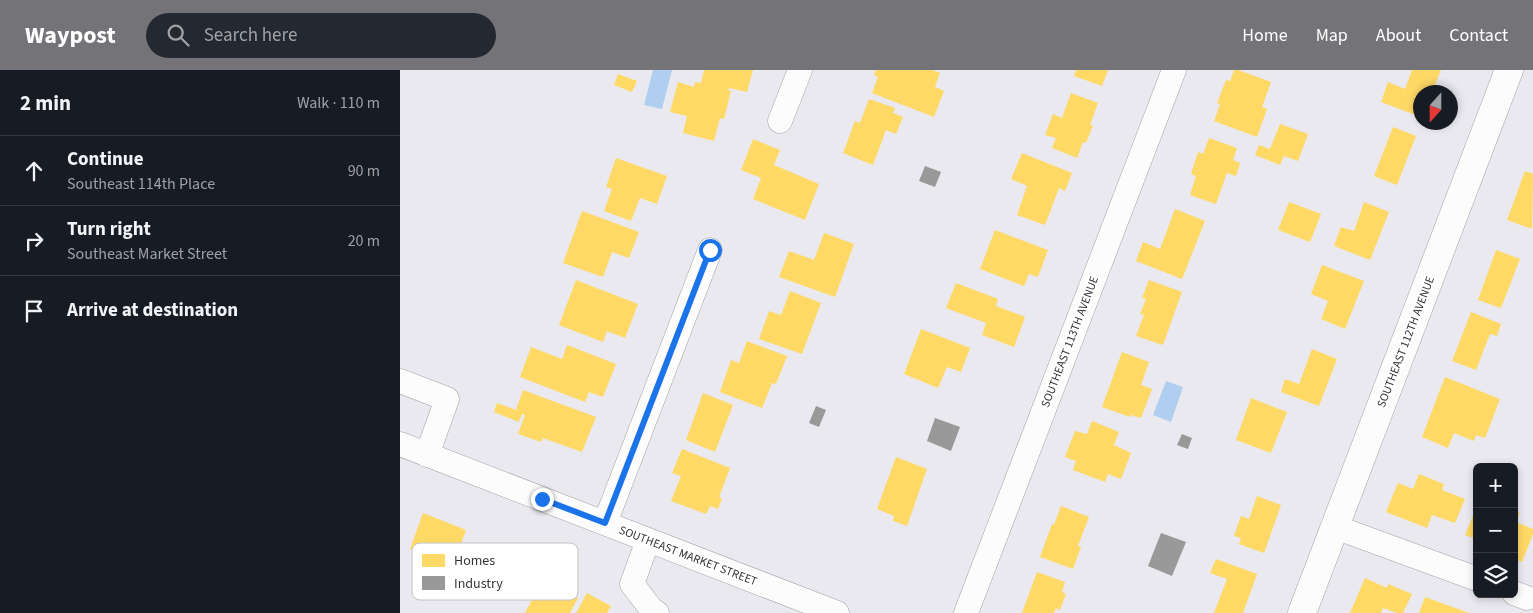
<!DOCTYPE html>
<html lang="en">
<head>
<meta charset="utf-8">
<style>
	body { margin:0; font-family:"Source Sans 3",sans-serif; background:#242831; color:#f1f3f6 }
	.controls { position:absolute; right:15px; bottom:15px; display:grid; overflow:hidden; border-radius:8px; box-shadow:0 2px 8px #0003 }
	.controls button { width:45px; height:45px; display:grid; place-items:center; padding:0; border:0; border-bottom:1px solid #363941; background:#171b24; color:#f1f3f6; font:25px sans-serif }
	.compass { position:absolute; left:1013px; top:15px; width:45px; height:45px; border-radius:50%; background:#171b24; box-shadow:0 2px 8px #0003; rotate:201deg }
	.stop { position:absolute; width:15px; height:15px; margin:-11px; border:4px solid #1a73e8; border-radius:50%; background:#fff }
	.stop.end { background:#1a73e8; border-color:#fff; box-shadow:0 1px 5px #0008 }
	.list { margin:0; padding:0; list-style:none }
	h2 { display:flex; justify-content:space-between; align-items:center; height:65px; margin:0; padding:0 20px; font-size:21px }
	h2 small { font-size:16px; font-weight:400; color:#9ea1a6 }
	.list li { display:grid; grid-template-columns:32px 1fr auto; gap:15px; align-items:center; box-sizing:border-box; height:70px; padding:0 20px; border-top:1px solid #363941 }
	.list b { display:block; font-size:19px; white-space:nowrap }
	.list p { margin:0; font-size:16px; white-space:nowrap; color:#9ea1a6 }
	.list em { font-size:16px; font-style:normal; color:#9ea1a6 }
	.icon { flex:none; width:28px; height:28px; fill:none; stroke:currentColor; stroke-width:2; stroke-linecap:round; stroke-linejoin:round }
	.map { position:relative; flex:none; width:1133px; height:543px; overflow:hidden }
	header { display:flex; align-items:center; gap:30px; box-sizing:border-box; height:70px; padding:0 25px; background:#747478; color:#fff }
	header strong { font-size:24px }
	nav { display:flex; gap:28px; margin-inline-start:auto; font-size:18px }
	.search { width:350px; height:45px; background:#242831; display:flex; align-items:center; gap:12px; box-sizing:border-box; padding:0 18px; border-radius:28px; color:#9ea1a6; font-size:19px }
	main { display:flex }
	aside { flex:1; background:#171b24 }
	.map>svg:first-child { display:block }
	.water { fill:#afcef0 }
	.homes { fill:#ffd966 }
	.industry { fill:#999 }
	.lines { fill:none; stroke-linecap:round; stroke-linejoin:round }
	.minor-casing { stroke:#a3a3a8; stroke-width:25 }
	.major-casing { stroke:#a3a3a8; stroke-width:29 }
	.minor { stroke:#fcfcfd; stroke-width:24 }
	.major { stroke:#fcfcfd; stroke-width:28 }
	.route { stroke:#1a73e8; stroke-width:6 }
	.labels { text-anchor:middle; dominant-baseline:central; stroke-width:5; stroke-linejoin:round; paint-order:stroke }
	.street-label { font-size:12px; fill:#353538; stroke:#fff }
	.key { fill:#fff; stroke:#c2c2c3; stroke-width:1 }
	.key-label { font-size:14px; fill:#353538 }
</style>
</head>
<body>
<header>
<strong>Waypost</strong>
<div class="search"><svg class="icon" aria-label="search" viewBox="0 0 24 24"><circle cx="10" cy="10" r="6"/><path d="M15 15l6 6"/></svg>Search here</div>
<nav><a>Home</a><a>Map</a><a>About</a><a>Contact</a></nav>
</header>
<main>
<aside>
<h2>2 min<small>Walk · 110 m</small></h2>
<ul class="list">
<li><svg class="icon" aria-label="ahead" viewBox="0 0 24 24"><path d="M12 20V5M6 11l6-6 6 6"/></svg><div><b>Continue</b><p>Southeast 114th Place</p></div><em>90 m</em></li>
<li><svg class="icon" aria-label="right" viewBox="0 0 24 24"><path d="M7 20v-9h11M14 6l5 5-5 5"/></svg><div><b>Turn right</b><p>Southeast Market Street</p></div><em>20 m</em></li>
<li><svg class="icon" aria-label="arrive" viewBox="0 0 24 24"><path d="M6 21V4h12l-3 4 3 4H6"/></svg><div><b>Arrive at destination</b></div></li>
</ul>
</aside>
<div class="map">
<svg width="1133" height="543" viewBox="0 0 1133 543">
	<rect width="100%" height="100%" fill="#e9e9ef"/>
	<path class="water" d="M253,0H272L262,39L244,35Z
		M766,311L783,317L771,352L753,345Z"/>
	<path class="homes" d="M304,0H353L347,22L329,18L328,20L331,21L324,49L320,48L314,71L283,63L287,46L270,42L278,12L294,17L295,12L301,13Z
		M476,0H532L540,3L535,17L544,21L534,47L472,23L478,7L474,5Z
		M676,0H708L702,16L674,6Z
		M834,0H838L871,12L862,37L867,39L857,67L814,51L820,34L817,33L826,10L830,11Z
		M1012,0H1041L1032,22H1021V47L981,32L988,12L1005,19Z
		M218,4L237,11L232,22L214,15Z
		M671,23L698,33L690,55H693L686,73L683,72L677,88L652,78L656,68L645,65L653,44L662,48Z
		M469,29L495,38L493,43L503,47L496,64L486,60L473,95L443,83L455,51L460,53Z
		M880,54L908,64L898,91L884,86L880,95L855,85L859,75L870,79Z
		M993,57L1016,66L997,115L974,106Z
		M809,68L837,78L833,90L840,93L836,106L827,103L816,134L790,125L796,106L791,104L798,82L803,84Z
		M353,69L380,80L374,95L419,114L405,150L353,129L361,108L341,100Z
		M622,83L672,103L665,121L659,118L645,155L617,145L627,116L611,109Z
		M216,88L267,106L257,134L240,128L231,151L204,141L212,119L206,117Z
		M1125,101L1133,104L1132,159L1107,150Z
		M889,132L921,144L910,172L878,160Z
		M964,132L989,142L970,190L934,176L941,157L954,161Z
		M775,139L805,151L782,209L736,191L743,172L760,179Z
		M182,141L239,162L229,188L212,182L203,207L163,193Z
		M595,160L648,180L638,207L629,204L624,216L580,199Z
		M424,163L454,174L435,227L379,207L389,181L414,190Z
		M1096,180L1120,189L1101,238L1078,230Z
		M922,195L964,211L945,259L921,249L928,231L911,224Z
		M176,210L238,234L225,268L207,261L203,272L159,255Z
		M749,210L782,222L763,275L736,266L744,245L740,244L746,229L742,228Z
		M556,213L598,229L596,236L625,247L614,277L582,265L586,253L546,238Z
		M390,221L421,233L402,284L359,269L369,241L381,245Z
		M1071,242L1101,254L1097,266L1090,264L1076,300L1052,291Z
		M521,259L570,278L561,302L547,297L538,318L504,304Z
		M347,271L387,286L376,314L372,313L362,338L320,322L331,290L339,293Z
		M167,275L216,294L203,327L189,322L185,332L120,307L131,277L162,289Z
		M912,279L937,289L919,336L881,322L885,309L899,314Z
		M722,282L749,292L741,315L752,319L741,348L731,345L730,347L702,337Z
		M1045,307L1100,329L1085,368L1076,365L1074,371L1054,363L1048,378L1022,367Z
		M123,320L196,347L182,382L143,368L141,372L118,364L125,345L122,344L119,352L94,342L97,333L116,340Z
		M303,323L333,335L315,382L286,370Z
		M851,328L887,342L871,383L836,370Z
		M692,351L719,362L714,375L731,383L721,409L708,404L705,412L673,400L676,391L665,387L675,361L687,364Z
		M282,379L330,398L319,427L322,429L318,439L310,436L306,444L271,431L281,406L272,403Z
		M496,387L527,399L507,456L493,451L494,446L477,439Z
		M1019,404L1044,414L1042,420L1065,429L1055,453L1032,445L1027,458L986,442L998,413L1013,419Z
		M857,426L881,435L864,483L839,474L841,468L834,466L841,446L849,449Z
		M661,436L689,447L678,476L681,477L673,499L640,487L652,454L654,455Z
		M1077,436V469L1065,465Z
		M1114,441L1120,443L1116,452L1133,459V464L1122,492L1114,489Z
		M23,443L66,460L53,495L10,479Z
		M816,489L857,504L843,543H814L827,509L810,503Z
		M150,496L175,509L168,523L178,528L170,543H125Z
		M637,502L665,512L662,522L666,524L660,540L656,538L654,543H622Z
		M965,508L987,518L988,514L1012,524L1003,543H997L983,538L981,543H950Z
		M187,523L211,536L207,543H176Z
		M1025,527L1069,543H1019Z"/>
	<path class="industry" d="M525,96L541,102L535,117L519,111Z
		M416,336L426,340L419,357L409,353Z
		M535,348L560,357L551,381L527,371Z
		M782,364L792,368L788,379L777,375Z
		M761,463L786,472L772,506L748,496Z"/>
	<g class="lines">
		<g class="minor-casing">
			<path id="minor" d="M380,51L400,0
				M0,311L47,329L27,385
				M0,374L437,543
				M205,453L310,180
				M935,457L1077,509
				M248,470L232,514L252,540L257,543
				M1114,523L1127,528
				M566,543L774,0"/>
		</g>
		<g class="major-casing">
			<path id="major" d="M902,543L1109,0"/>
		</g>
		<use href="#minor" class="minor"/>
		<use href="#major" class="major"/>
	</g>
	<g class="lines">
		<path class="route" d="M142,429L205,453L310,180"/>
	</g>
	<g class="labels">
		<g class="street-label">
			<text transform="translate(670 272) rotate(-69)">SOUTHEAST 113TH AVENUE</text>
			<text transform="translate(1006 272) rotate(-69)">SOUTHEAST 112TH AVENUE</text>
			<text transform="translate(288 486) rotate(21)">SOUTHEAST MARKET STREET</text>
		</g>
	</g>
	<rect x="12" y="473" width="166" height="57" rx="8" class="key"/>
	<rect x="22" y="484" width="23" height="13" fill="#ffd966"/>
	<rect x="22" y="506" width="23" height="14" fill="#999"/>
	<g class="key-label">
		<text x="54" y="495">Homes</text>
		<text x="54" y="518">Industry</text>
	</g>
</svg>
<div class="controls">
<button>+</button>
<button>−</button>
<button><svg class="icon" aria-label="layers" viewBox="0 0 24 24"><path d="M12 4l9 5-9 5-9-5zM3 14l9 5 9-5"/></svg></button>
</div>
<svg class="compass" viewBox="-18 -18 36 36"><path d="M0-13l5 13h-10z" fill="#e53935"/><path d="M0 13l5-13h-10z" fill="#9ea1a6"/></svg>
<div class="stop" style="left:310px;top:180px"></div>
<div class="stop end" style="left:142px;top:429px"></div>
</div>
</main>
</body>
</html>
